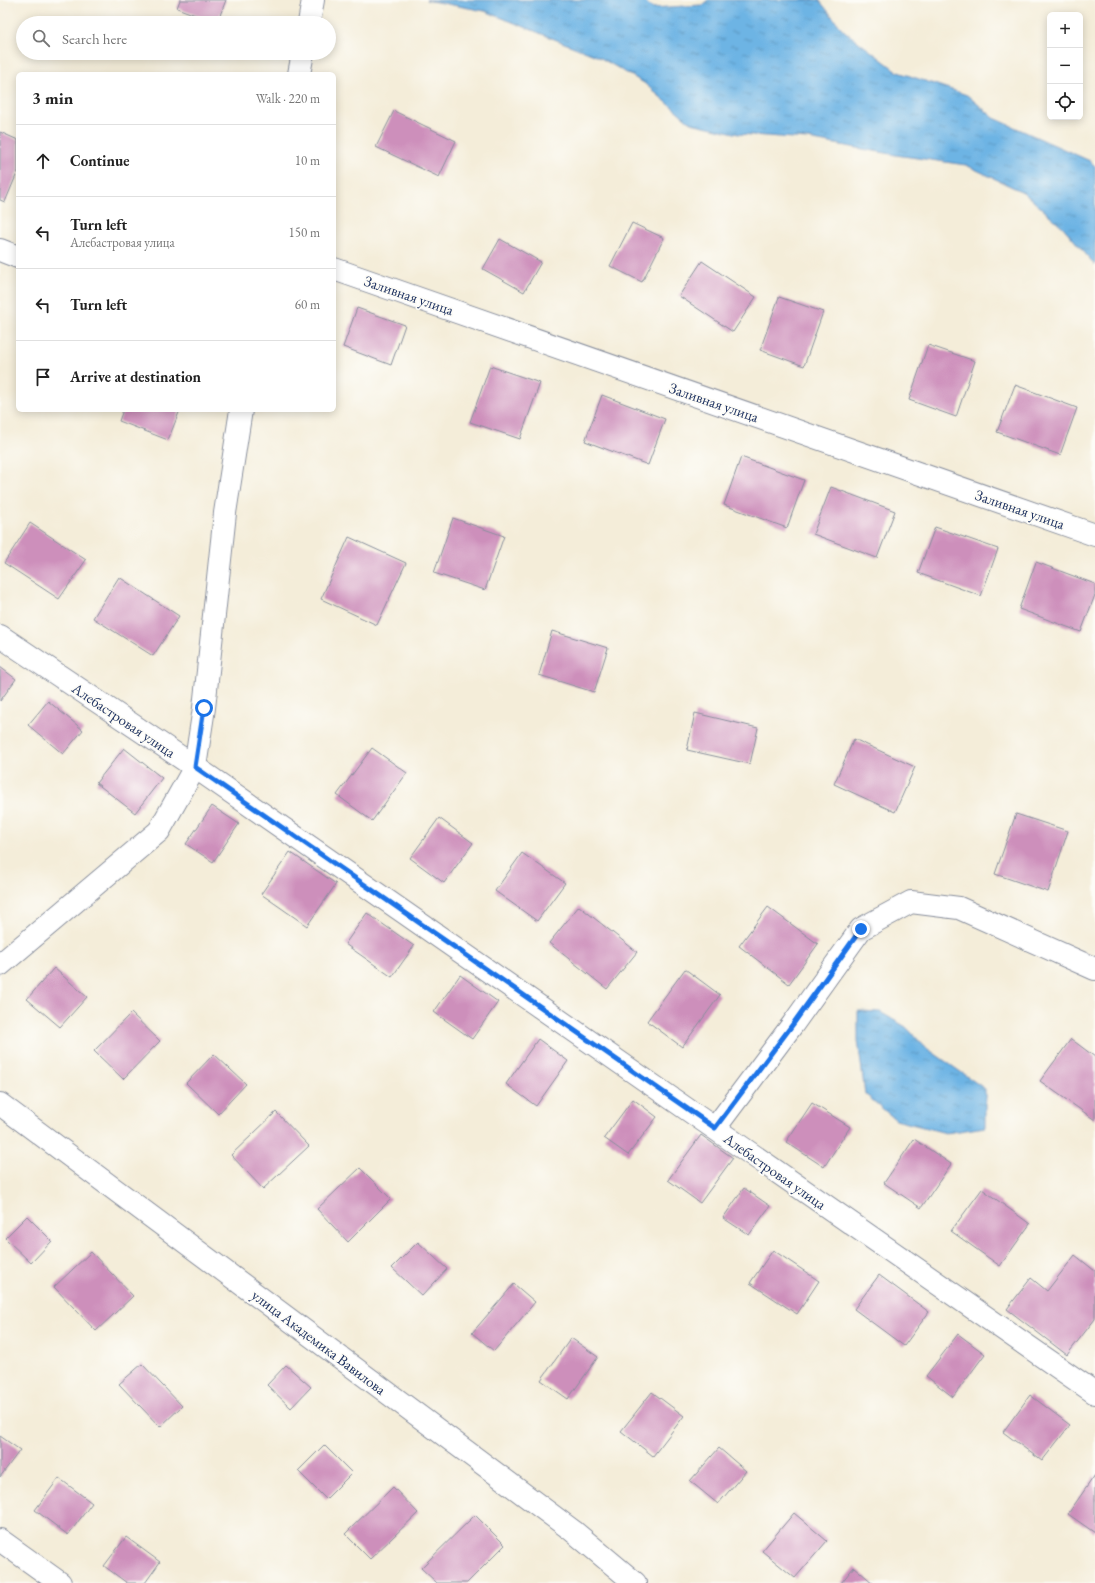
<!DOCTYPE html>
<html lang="en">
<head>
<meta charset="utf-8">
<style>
	body { margin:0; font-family:"EB Garamond",serif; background:#f6f6f6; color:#222 }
	.controls { position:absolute; right:12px; top:12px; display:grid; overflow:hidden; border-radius:6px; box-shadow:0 2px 10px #0003 }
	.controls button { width:36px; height:36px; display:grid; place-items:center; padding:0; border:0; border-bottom:1px solid #e0e0e0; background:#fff; color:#222; font:20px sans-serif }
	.stop { position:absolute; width:12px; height:12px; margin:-9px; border:3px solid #1a73e8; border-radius:50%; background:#fff }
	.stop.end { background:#1a73e8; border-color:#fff; box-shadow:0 1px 4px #0008 }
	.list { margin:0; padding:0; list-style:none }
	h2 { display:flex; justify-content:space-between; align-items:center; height:52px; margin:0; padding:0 16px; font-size:17px }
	h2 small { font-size:13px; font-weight:400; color:#767676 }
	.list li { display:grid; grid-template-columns:26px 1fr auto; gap:12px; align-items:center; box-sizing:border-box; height:72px; padding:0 16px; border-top:1px solid #e0e0e0 }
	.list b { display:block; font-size:15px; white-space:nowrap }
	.list p { margin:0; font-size:13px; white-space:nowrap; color:#767676 }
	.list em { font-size:13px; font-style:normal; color:#767676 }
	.icon { flex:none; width:22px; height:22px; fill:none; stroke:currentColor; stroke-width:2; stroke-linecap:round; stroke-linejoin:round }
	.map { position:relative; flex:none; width:1095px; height:1583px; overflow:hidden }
	.search { position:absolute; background:#fff; box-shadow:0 2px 10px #0003; left:16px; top:16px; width:320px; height:44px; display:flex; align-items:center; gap:10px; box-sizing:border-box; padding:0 14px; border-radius:22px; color:#767676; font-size:15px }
	.panel { position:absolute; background:#fff; box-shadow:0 2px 10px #0003; left:16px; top:72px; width:320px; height:340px; border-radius:6px }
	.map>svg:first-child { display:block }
	.water { fill:url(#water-ripples); stroke:#4472a1 }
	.building { fill:#cd8fbb }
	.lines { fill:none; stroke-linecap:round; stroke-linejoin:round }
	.street-casing { stroke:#888e9c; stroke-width:24 }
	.street { stroke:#fff; stroke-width:22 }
	.route { stroke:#1a73e8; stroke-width:5 }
	.labels { text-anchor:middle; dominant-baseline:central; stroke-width:3.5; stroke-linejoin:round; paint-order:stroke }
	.street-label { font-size:15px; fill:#1b2f5e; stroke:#fdfcf7 }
</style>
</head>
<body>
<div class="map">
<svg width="1095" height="1583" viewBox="0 0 1095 1583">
	<defs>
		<pattern id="water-ripples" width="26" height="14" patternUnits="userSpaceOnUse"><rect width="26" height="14" fill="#6db4e4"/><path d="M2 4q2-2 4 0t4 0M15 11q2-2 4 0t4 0" fill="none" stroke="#5993bc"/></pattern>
	</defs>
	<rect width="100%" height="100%" fill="#fdfcf7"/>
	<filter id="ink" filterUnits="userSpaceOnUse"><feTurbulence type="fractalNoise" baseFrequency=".025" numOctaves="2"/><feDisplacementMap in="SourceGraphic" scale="8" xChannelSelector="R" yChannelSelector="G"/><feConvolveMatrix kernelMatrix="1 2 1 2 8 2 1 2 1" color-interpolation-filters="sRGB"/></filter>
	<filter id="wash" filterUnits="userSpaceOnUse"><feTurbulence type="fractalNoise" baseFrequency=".012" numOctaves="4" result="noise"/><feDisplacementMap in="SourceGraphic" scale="16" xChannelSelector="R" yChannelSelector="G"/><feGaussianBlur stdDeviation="0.9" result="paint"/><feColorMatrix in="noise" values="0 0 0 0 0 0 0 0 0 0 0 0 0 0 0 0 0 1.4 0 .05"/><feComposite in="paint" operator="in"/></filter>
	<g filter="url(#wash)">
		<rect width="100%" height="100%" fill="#f4edd9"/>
		<path class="water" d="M426,0H642L653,8L702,5L708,0H819L843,30L898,72L967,95L994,118L1090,161L1095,166V265L1063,227L1023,192L966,165L896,155L808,139L739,134L691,123L644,83L599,57L485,11Z
			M858,1011L880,1012L906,1027L925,1047L985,1089V1127L946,1133L896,1120L865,1094L858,1041Z"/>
		<g id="blocks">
			<path class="building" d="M180,0H226L217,23L177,8Z
				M394,111L456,141L439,177L376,147Z
				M0,132L18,140V171L5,202L0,200Z
				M632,223L664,238L642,282L610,266Z
				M500,239L541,262L524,292L483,269Z
				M702,261L756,297L733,332L679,296Z
				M779,297L823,312L804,366L760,350Z
				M357,308L405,325L391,365L343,347Z
				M928,345L975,361L956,417L909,400Z
				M490,366L540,383L520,439L470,422Z
				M1015,385L1077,408L1060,455L997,432Z
				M602,395L665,419L648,465L585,441Z
				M123,410H180L168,440L119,421Z
				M741,457L804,480L787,528L724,505Z
				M831,487L895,511L877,558L813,534Z
				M453,518L504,536L485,590L434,573Z
				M30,523L86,560L59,599L4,563Z
				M935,527L998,549L981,596L918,573Z
				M349,537L406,563L377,625L321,599Z
				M1036,562L1095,584V595L1081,632L1019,609Z
				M119,577L179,616L153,656L93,618Z
				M552,631L608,648L594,692L539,675Z
				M0,667L16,679L0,701Z
				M48,701L83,730L63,754L28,725Z
				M695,713L758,728L750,764L687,750Z
				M854,739L915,767L895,812L834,784Z
				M124,748L162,778L135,813L96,783Z
				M372,748L407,773L372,821L337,795Z
				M212,806L239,824L213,862L186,844Z
				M1016,814L1068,831L1048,892L995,874Z
				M439,818L473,843L444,883L410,858Z
				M290,852L336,884L307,926L261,894Z
				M522,853L565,883L537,921L495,891Z
				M579,906L637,952L607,989L549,943Z
				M768,907L818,944L789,984L739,946Z
				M367,913L414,946L392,977L345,944Z
				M54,968L87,997L60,1027L27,999Z
				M685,969L720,995L682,1047L647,1021Z
				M460,975L498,1002L472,1039L434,1012Z
				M131,1013L160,1041L123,1079L94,1051Z
				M538,1039L568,1061L536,1106L506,1084Z
				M1071,1039L1095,1057V1120L1040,1081Z
				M214,1054L246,1084L218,1114L186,1083Z
				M633,1099L657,1117L628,1155L604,1138Z
				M812,1103L850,1127L824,1167L786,1142Z
				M276,1112L309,1146L263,1189L231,1155Z
				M701,1135L733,1158L700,1203L668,1180Z
				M914,1139L951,1164L921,1208L884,1183Z
				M360,1168L391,1199L348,1242L317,1209Z
				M744,1188L770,1206L749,1235L723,1218Z
				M982,1189L1030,1224L1000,1266L951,1231Z
				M27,1216L52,1241L31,1263L5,1238Z
				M418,1242L447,1269L422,1296L392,1268Z
				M773,1250L819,1281L797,1314L750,1283Z
				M91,1252L133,1296L96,1331L54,1287Z
				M1075,1255L1095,1271V1319L1067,1355L1007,1309L1031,1278L1047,1291Z
				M879,1275L929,1312L904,1346L854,1309Z
				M514,1284L535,1302L494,1351L472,1333Z
				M958,1334L985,1354L953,1397L926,1376Z
				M571,1338L598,1357L568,1399L541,1380Z
				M142,1364L182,1406L160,1427L119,1384Z
				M286,1365L311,1387L291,1408L267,1385Z
				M652,1392L684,1416L653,1456L621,1431Z
				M1030,1395L1070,1425L1042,1461L1003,1432Z
				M0,1436L20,1450L0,1477Z
				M324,1445L352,1473L326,1499L298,1471Z
				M719,1448L746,1471L718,1504L690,1481Z
				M1095,1475V1533L1068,1514Z
				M59,1478L92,1503L68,1535L35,1510Z
				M393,1487L418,1513L370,1559L345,1534Z
				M794,1513L827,1541L795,1578L762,1551Z
				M475,1515L505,1545L467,1583H437L421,1568Z
				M126,1537L160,1562L145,1583H127L104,1566Z
				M854,1567L873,1583H841Z"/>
		</g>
	</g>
	<g filter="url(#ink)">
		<use href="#blocks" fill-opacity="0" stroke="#888e9c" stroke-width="1"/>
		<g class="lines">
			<g class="street-casing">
				<path id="street" d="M309,23L313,0
					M299,74L303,53
					M0,250L18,257
					M334,269L1095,535
					M0,636L195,767L1095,1393
					M0,965L159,831L195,767L204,708L225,513L241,410
					M0,1104L573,1531L635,1583
					M715,1128L793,1024L861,929L911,902L959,908L1095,969
					M0,1540L60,1583"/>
			</g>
			<use href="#street" class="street"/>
		</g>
	</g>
	<g class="lines" filter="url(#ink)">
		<path class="route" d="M204,708L195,767L715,1128L793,1024L861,929"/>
	</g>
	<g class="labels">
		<g class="street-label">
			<text transform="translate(409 295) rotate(19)">Заливная улица</text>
			<text transform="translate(714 402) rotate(19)">Заливная улица</text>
			<text transform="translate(1020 509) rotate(19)">Заливная улица</text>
			<text transform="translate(124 720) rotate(34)">Алебастровая улица</text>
			<text transform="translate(775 1171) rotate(35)">Алебастровая улица</text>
			<text transform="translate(319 1342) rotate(37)">улица Академика Вавилова</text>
		</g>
	</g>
</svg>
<div class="controls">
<button>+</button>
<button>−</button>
<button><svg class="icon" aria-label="locate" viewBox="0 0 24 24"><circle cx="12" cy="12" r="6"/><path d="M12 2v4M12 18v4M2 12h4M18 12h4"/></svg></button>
</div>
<div class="stop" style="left:204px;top:708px"></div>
<div class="stop end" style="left:861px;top:929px"></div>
<div class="search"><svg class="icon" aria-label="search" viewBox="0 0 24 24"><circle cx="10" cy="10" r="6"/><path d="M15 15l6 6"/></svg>Search here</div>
<section class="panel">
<h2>3 min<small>Walk · 220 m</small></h2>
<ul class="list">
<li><svg class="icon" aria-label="ahead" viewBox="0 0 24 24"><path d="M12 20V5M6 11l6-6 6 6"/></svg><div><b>Continue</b></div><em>10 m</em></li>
<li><svg class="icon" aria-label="left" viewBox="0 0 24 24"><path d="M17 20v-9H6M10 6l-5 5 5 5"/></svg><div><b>Turn left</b><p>Алебастровая улица</p></div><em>150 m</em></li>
<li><svg class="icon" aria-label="left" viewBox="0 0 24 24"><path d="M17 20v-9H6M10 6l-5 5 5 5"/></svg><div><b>Turn left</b></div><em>60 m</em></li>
<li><svg class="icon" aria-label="arrive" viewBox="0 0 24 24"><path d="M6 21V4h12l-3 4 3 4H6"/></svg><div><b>Arrive at destination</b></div></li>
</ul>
</section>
</div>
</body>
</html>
